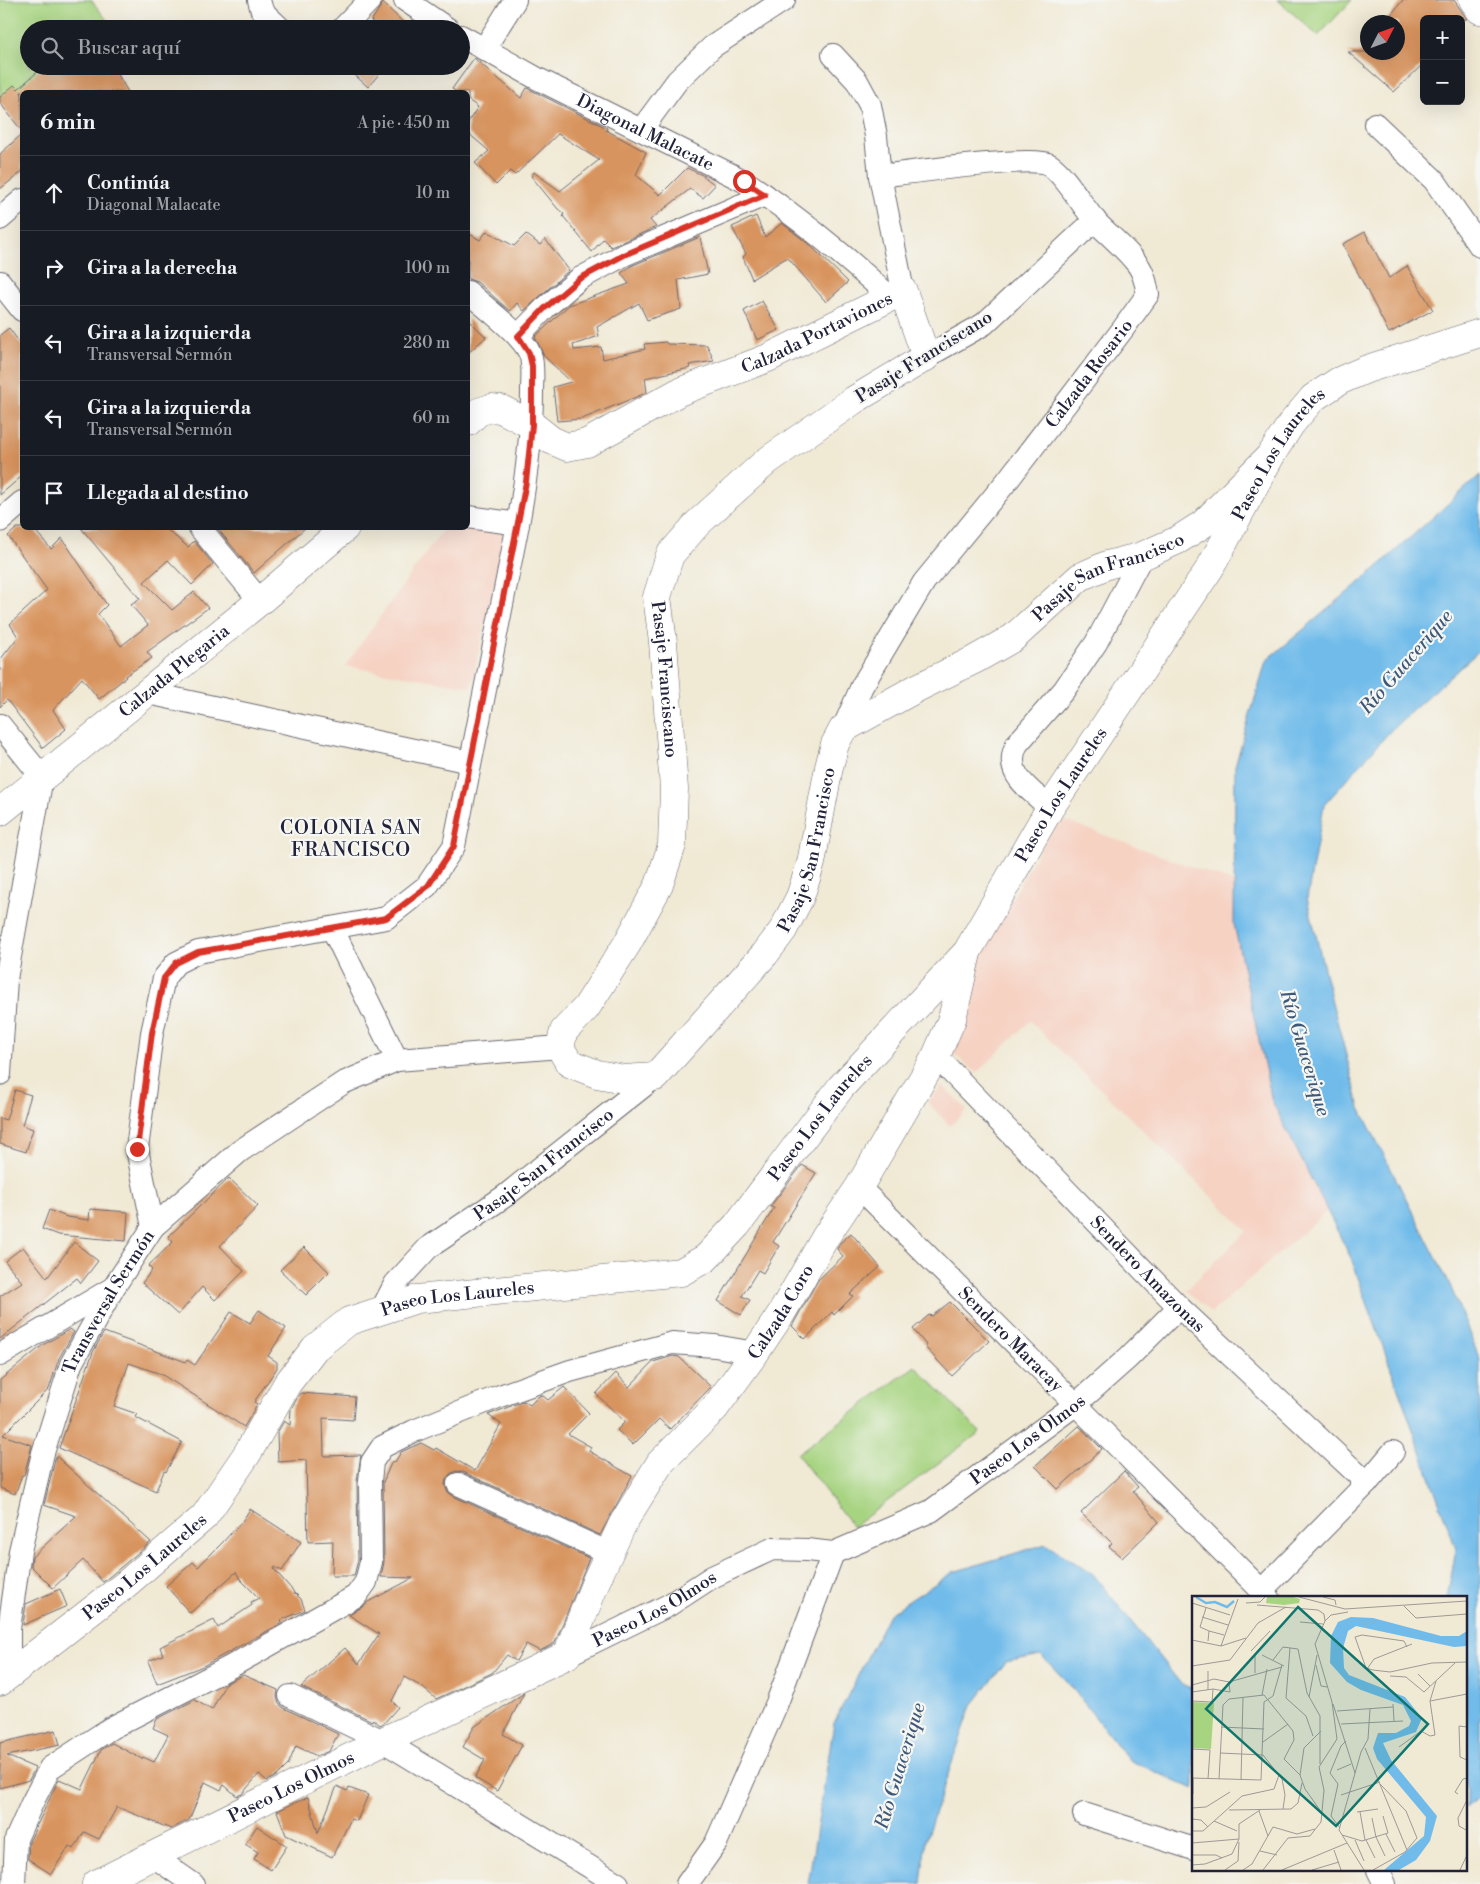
<!DOCTYPE html>
<html lang="es">
<head>
<meta charset="utf-8">
<style>
	body { margin:0; font-family:"Libre Bodoni",serif; background:#20242c; color:#f1f3f6 }
	.controls { position:absolute; right:15px; top:15px; display:grid; overflow:hidden; border-radius:8px; box-shadow:0 5px 20px #0002 }
	.controls button { width:45px; height:45px; display:grid; place-items:center; padding:0; border:0; border-bottom:1px solid #363941; background:#171b24; color:#f1f3f6; font:25px sans-serif }
	.compass { position:absolute; left:1360px; top:15px; width:45px; height:45px; border-radius:50%; background:#171b24; box-shadow:0 5px 20px #0002; rotate:48deg }
	.stop { position:absolute; width:15px; height:15px; margin:-11px; border:4px solid #d93025; border-radius:50%; background:#fff }
	.stop.end { background:#d93025; border-color:#fff; box-shadow:0 1px 5px #0008 }
	.list { margin:0; padding:0; list-style:none }
	h2 { display:flex; justify-content:space-between; align-items:center; height:65px; margin:0; padding:0 20px; font-size:21px }
	h2 small { font-size:16px; font-weight:400; color:#9ea1a6 }
	.list li { display:grid; grid-template-columns:32px 1fr auto; gap:15px; align-items:center; box-sizing:border-box; height:75px; padding:0 20px; border-top:1px solid #363941 }
	.list b { display:block; font-size:19px; white-space:nowrap }
	.list p { margin:0; font-size:16px; white-space:nowrap; color:#9ea1a6 }
	.list em { font-size:16px; font-style:normal; color:#9ea1a6 }
	.icon { flex:none; width:28px; height:28px; fill:none; stroke:currentColor; stroke-width:2; stroke-linecap:round; stroke-linejoin:round }
	.map { position:relative; flex:none; width:1480px; height:1884px; overflow:hidden }
	.search { position:absolute; background:#171b24; box-shadow:0 5px 20px #0002; left:20px; top:20px; width:450px; height:55px; display:flex; align-items:center; gap:12px; box-sizing:border-box; padding:0 18px; border-radius:28px; color:#9ea1a6; font-size:19px }
	.panel { position:absolute; background:#171b24; box-shadow:0 5px 20px #0002; left:20px; top:90px; width:450px; height:440px; border-radius:8px }
	.map>svg:first-child { display:block }
	.built { fill:#f6d2c3 }
	.green { fill:#a7d481; stroke:#647b5e }
	.water { fill:#70bbea; stroke:#496e92 }
	.building { fill:#d8945f }
	.lines { fill:none; stroke-linecap:round; stroke-linejoin:round }
	.street-casing { stroke:#6a6871; stroke-width:24 }
	.secondary-casing { stroke:#6a6871; stroke-width:29 }
	.street { stroke:#fff; stroke-width:22 }
	.secondary { stroke:#fff; stroke-width:28 }
	.route { stroke:#d93025; stroke-width:6 }
	.labels { text-anchor:middle; dominant-baseline:central; stroke-width:4.5; stroke-linejoin:round; paint-order:stroke }
	.street-label { font-size:18px; fill:#22223b; stroke:#f6f6f2 }
	.water-label { font-size:19px; font-style:italic; fill:#3d5878; stroke:#f6f6f2 }
	.neighbourhood-label { font-size:19px; letter-spacing:1px; fill:#22223b; stroke:#f6f6f2 }
	.inset-river { fill:none; stroke:#70bbea; stroke-width:2.5 }
	.inset-road { fill:none; stroke:#9e9997; stroke-width:1 }
	.view { fill:#0f766e; fill-opacity:0.15; stroke:#0f766e; stroke-width:2.5 }
	.inset-edge { fill:none; stroke:#22223b; stroke-width:2.5 }
</style>
</head>
<body>
<div class="map">
<svg width="1480" height="1884" viewBox="0 0 1480 1884">
	<rect width="100%" height="100%" fill="#f6f6f2"/>
	<filter id="ink" filterUnits="userSpaceOnUse"><feTurbulence type="fractalNoise" baseFrequency=".02" numOctaves="2"/><feDisplacementMap in="SourceGraphic" scale="10" xChannelSelector="R" yChannelSelector="G"/><feConvolveMatrix kernelMatrix="1 2 1 2 8 2 1 2 1" color-interpolation-filters="sRGB"/></filter>
	<filter id="wash" filterUnits="userSpaceOnUse"><feTurbulence type="fractalNoise" baseFrequency=".0096" numOctaves="4" result="noise"/><feDisplacementMap in="SourceGraphic" scale="20" xChannelSelector="R" yChannelSelector="G"/><feGaussianBlur stdDeviation="1.12" result="paint"/><feColorMatrix in="noise" values="0 0 0 0 0 0 0 0 0 0 0 0 0 0 0 0 0 1.4 0 .05"/><feComposite in="paint" operator="in"/></filter>
	<g filter="url(#wash)">
		<rect width="100%" height="100%" fill="#f0e9d4"/>
		<path class="built" d="M444,528H466L507,532L471,687L345,666Z
			M1058,818L1235,883V924L1272,1101L1327,1211L1211,1313L1186,1290L1247,1231L1030,1021L977,1073L947,1049L981,952Z
			M943,1086L967,1110L950,1126L927,1102Z"/>
		<path class="green" d="M0,0H91L107,20L96,29H29V66H48L0,104Z
			M1278,0H1352L1318,36Z
			M915,1366L980,1432L853,1527L797,1454Z"/>
		<path class="water" d="M1480,475V650L1393,728L1324,805L1307,898L1332,1002L1360,1108L1450,1285L1480,1360V1795L1466,1808V1598H1447L1456,1549L1351,1258L1272,1101L1234,924L1235,766L1266,661L1373,571Z
			M1046,1544L1093,1574L1181,1684L1194,1689V1789L1129,1760L1069,1684L1041,1655L1006,1662L972,1705L926,1838L921,1884H808L834,1723L889,1614L953,1572Z"/>
		<g id="blocks">
			<path class="building" d="M1403,0H1454L1467,19H1424V63L1394,92L1348,52H1398V22H1385Z
				M383,3L410,29H382L371,21Z
				M474,58L521,98L527,88L607,128L606,130L646,152L636,175L660,195L687,168L702,175L715,185L703,198L690,189L650,220L656,227L611,247L603,239L592,252L563,216L564,214L558,209L531,176L534,172L560,191L599,160L558,134L515,175L510,171L496,185L475,163L489,151L468,133V122L478,107L468,100V92H457L452,89Z
				M44,66H113L128,92H21L22,95V131L0,103V97L14,85L18,89Z
				M345,66H386L368,87Z
				M22,134V172L0,189V154Z
				M756,216L765,237L782,223L811,246L848,282L826,302L789,259L786,258L752,279L743,257L746,254L732,227Z
				M487,231L514,246L526,234L540,245L545,239L569,270L524,311L517,303L510,311L477,282L468,279V233L480,240Z
				M1365,232L1389,278L1407,266L1433,310L1389,333L1343,244Z
				M700,237L708,274L678,280L681,309L647,320L639,303L597,327L599,336L573,345L574,350L601,347L603,359L645,349L644,344L666,342L667,344L707,345L714,361L689,365L690,368L645,378L647,392L641,395L582,419L557,421L553,387L571,382L544,356L535,337L569,305L629,284L621,273L631,266Z
				M762,301L779,330L757,340L744,311Z
				M468,319L486,337L468,353Z
				M9,328L22,346V476L0,495V335Z
				M17,528H33L51,549L62,538L107,605L98,614L121,646L148,625L131,605L140,599L81,528H165L188,547L194,541L213,564L192,585L168,560L144,582L172,610L194,592L208,608L147,652L152,658L125,676L126,677L99,699L82,678L53,710L66,729L43,748L7,700L0,707V660L18,637L10,624L47,590L8,536Z
				M217,528H305L254,573Z
				M15,1090L31,1095L22,1125L33,1129L26,1152L0,1144V1118L6,1120Z
				M802,1165L816,1173L773,1242L779,1246L763,1273L758,1270L742,1296L750,1300L741,1315L718,1301L774,1208L770,1207Z
				M229,1178L258,1206L220,1246L244,1271L215,1300L202,1287L178,1315L142,1283L152,1270L148,1266L173,1242L168,1237Z
				M90,1209L128,1212L126,1241L58,1235L42,1229L49,1210L67,1217L89,1220Z
				M851,1233L880,1267L850,1294L853,1296L834,1315L832,1312L805,1339L792,1326L818,1280L843,1256L837,1249L840,1243Z
				M74,1242L98,1261L81,1283L77,1278L0,1339V1296L22,1282L5,1261L23,1247L47,1278Z
				M304,1247L329,1272L306,1295L280,1270Z
				M950,1302L989,1341L952,1376L925,1347L926,1345L913,1329L929,1315L932,1316Z
				M259,1310L286,1328L268,1356L277,1362V1368L254,1402L257,1404L244,1427L161,1374L129,1363L114,1406L137,1414L135,1417L182,1442L166,1472L164,1471L156,1491L59,1448L93,1352L104,1332L186,1362L187,1360L195,1365L231,1312L250,1323Z
				M70,1329L74,1332L59,1358L49,1389L3,1435L32,1445L24,1475H22L15,1494L0,1488V1380L43,1345Z
				M673,1356L679,1357L711,1387L670,1429L659,1419L633,1445L617,1430L625,1422L596,1394L616,1373L629,1387L653,1362Z
				M564,1387L589,1413L568,1434L591,1447L589,1451L632,1476L600,1535L463,1472L456,1471L450,1474L446,1479L445,1485L447,1491L453,1496L589,1558L555,1643L540,1651L526,1644L516,1661L507,1655L492,1673L436,1699L422,1687L404,1677L392,1701L398,1707L384,1723L380,1725L373,1719L372,1721L301,1687L345,1648L359,1664L379,1634L349,1615L362,1607L368,1602L413,1578L381,1577L384,1562L383,1482L392,1461L395,1462L401,1452L421,1443L434,1450L436,1448L475,1471L501,1424L488,1415L524,1401L530,1405L539,1396L542,1395L548,1400Z
				M300,1393L355,1397L353,1420L323,1418L324,1456L361,1455L357,1481L358,1560L354,1576H332L333,1541L308,1542L306,1460L278,1462L277,1433L284,1421L290,1425L291,1409Z
				M1079,1426L1102,1449L1058,1489L1035,1466Z
				M56,1456L151,1542L103,1582L83,1560L53,1588L31,1566L32,1557L76,1516L44,1505Z
				M1124,1471L1138,1487L1133,1491L1159,1522L1122,1558L1109,1546L1112,1543L1081,1513Z
				M250,1509L301,1542L282,1571L275,1567L274,1569L293,1591L295,1595L296,1594L301,1599L305,1610L281,1620L282,1623L203,1666L157,1684L148,1661L163,1655L160,1647L214,1620L218,1628L252,1605L251,1602L259,1598L240,1579L236,1572L190,1613L166,1586L193,1562L198,1567L222,1543L243,1520Z
				M60,1589L67,1606L23,1625L26,1604Z
				M243,1675L278,1690L277,1697L279,1704L284,1708L338,1734L329,1751L317,1756L296,1746L288,1765L277,1776L267,1781L259,1774L242,1794L237,1796L224,1785L221,1790L205,1782L189,1820L171,1829L117,1807L99,1839L84,1832L74,1849L69,1846L51,1874L28,1859L29,1842L59,1779L82,1789L101,1750L112,1743L142,1759L143,1757L154,1762L168,1735L153,1728L157,1719L195,1700L212,1710L225,1684Z
				M524,1693L503,1734L522,1745L497,1791L475,1778L485,1760L463,1747L474,1727Z
				M56,1730L60,1745L7,1756L35,1768L29,1780L0,1788V1743Z
				M337,1786L347,1791L349,1788L368,1795L357,1821L351,1819L332,1857L286,1835L277,1811L308,1797L318,1833Z
				M257,1826L287,1846L271,1870L254,1859L258,1852L245,1844Z"/>
		</g>
	</g>
	<g filter="url(#ink)">
		<use href="#blocks" fill-opacity="0" stroke="#6a6871" stroke-width="1"/>
		<g class="lines">
			<g class="street-casing">
				<g id="street">
					<path d="M259,0L262,11L281,29"/>
					<path d="M405,0L448,29"/>
					<path d="M342,29L370,0"/>
					<path id="s1" d="M461,36L538,79L744,181C796,215 844,255 890,297"/>
					<path d="M484,49L515,0"/>
					<path d="M833,55L857,81L870,105L876,136L880,176L903,291"/>
					<path d="M1375,124L1434,180L1480,246"/>
					<path d="M641,130L677,81L712,47L784,0"/>
					<path d="M0,219L22,200"/>
					<path d="M0,282L22,310"/>
					<path d="M518,336L545,308L579,279L624,255L765,195"/>
					<path d="M926,357L984,324L1095,220"/>
					<path d="M468,517L518,524"/>
					<path d="M0,521L22,502"/>
					<path d="M200,528L260,601"/>
					<path d="M148,693L470,762"/>
					<path d="M0,725L42,777L6,979L0,1074"/>
					<path id="s2" d="M843,729L862,686L924,582L1007,481L1123,329L1148,294C1146,284 1144,273 1138,265C1127,250 1111,237 1098,224C1082,207 1068,178 1050,165C1036,155 906,173 880,176"/>
					<path d="M1050,808C1030,789 1002,774 1017,744L1064,690L1096,643L1142,556"/>
					<path d="M332,928L397,1060"/>
					<path id="s3" d="M936,1056L1179,1307L1367,1483"/>
					<path id="s4" d="M859,1187L1269,1598"/>
					<path d="M153,1227L240,1151L343,1083L397,1060L560,1047"/>
					<path id="s5" d="M381,1311L395,1284L428,1248L505,1196L655,1077"/>
					<path d="M0,1355L113,1288"/>
					<path d="M458,1484L609,1553"/>
					<path d="M1262,1590L1367,1483L1393,1452"/>
					<path id="s6" d="M567,1655L669,1605L712,1577L772,1549L807,1550L833,1553L931,1511L1075,1405L1128,1358L1179,1307"/>
					<path id="s7" d="M9,1676V1629L20,1551L43,1453L71,1364L114,1287L153,1227L137,1149L152,1033L164,978L176,963L198,952L386,918L427,886L454,846L518,524C526,480 532,437 532,392C532,379 534,365 530,354C522,334 484,307 468,292"/>
					<path d="M290,1696L383,1741L618,1884"/>
					<path d="M1084,1814L1194,1849"/>
					<path d="M153,1856L193,1884"/>
					<path d="M1378,1870L1385,1884"/>
					<path d="M14,1884L16,1839L32,1803L50,1768L111,1728L230,1667L356,1596L366,1582L371,1562L370,1481L372,1462L382,1447L414,1431L500,1396L570,1371L672,1343L715,1346L755,1353"/>
					<path d="M687,1884L716,1843L777,1703L833,1553"/>
				</g>
			</g>
			<g class="secondary-casing">
				<g id="secondary">
					<path d="M1473,0L1480,10"/>
					<path id="s8" d="M468,422L478,412L491,408L501,409L532,425L551,440L567,447L587,443L679,392L768,358L903,291L926,357L854,400L767,461L698,523L670,555L657,597L663,642L674,789L672,845L659,885L627,944L586,1008L564,1031L560,1047L569,1063L597,1074L624,1079L655,1077L765,954L783,930L800,897L811,863L829,767L835,744L843,729L917,688L974,660L1013,638L1080,577L1107,565L1142,556L1178,540L1203,524L1271,455"/>
					<path id="s9" d="M0,812L260,601L345,528"/>
					<path id="s10" d="M0,1682L126,1584L204,1517L247,1454L287,1384L315,1348L349,1321L417,1299L681,1272L706,1258L737,1225L841,1087L967,952L1050,808L1210,568L1271,455L1291,424L1313,398L1339,381L1367,369L1480,333"/>
					<path id="s11" d="M96,1884L383,1741L567,1655L597,1579L623,1523L660,1463L715,1408L755,1353L781,1314L826,1236L859,1187L936,1056L952,1019L967,953"/>
				</g>
			</g>
			<use href="#street" class="street"/>
			<use href="#secondary" class="secondary"/>
		</g>
	</g>
	<g class="lines" filter="url(#ink)">
		<path class="route" d="M137,1149L152,1033L164,978L176,963L198,952L386,918L428,886L454,846L526,482L532,425V366L529,353L518,336L545,308L579,279L624,255L765,195L744,181"/>
	</g>
	<g class="labels">
		<g class="street-label">
			<text stroke="none"><textPath href="#s1" startOffset="208">Diagonal Malacate</textPath></text>
			<text stroke="none"><textPath href="#s8" startOffset="390">Calzada Portaviones</textPath></text>
			<text transform="translate(924 357) rotate(-32)">Pasaje Franciscano</text>
			<text stroke="none"><textPath href="#s2" startOffset="434">Calzada Rosario</textPath></text>
			<text stroke="none"><textPath href="#s10" startOffset="1865">Paseo Los Laureles</textPath></text>
			<text stroke="none"><textPath href="#s8" startOffset="2229">Pasaje San Francisco</textPath></text>
			<text stroke="none"><textPath href="#s9" startOffset="224">Calzada Plegaria</textPath></text>
			<text stroke="none"><textPath href="#s8" startOffset="1008">Pasaje Franciscano</textPath></text>
			<text stroke="none"><textPath href="#s10" startOffset="1460">Paseo Los Laureles</textPath></text>
			<text stroke="none"><textPath href="#s8" startOffset="1794">Pasaje San Francisco</textPath></text>
			<text stroke="none"><textPath href="#s10" startOffset="1055">Paseo Los Laureles</textPath></text>
			<text stroke="none"><textPath href="#s5" startOffset="222">Pasaje San Francisco</textPath></text>
			<text stroke="none"><textPath href="#s3" startOffset="304">Sendero Amazonas</textPath></text>
			<text stroke="none"><textPath href="#s10" startOffset="620">Paseo Los Laureles</textPath></text>
			<text stroke="none"><textPath href="#s7" startOffset="392">Transversal Sermón</textPath></text>
			<text stroke="none"><textPath href="#s11" startOffset="932">Calzada Coro</textPath></text>
			<text stroke="none"><textPath href="#s4" startOffset="215">Sendero Maracay</textPath></text>
			<text stroke="none"><textPath href="#s6" startOffset="519">Paseo Los Olmos</textPath></text>
			<text stroke="none"><textPath href="#s10" startOffset="185">Paseo Los Laureles</textPath></text>
			<text stroke="none"><textPath href="#s6" startOffset="99">Paseo Los Olmos</textPath></text>
			<text stroke="none"><textPath href="#s11" startOffset="218">Paseo Los Olmos</textPath></text>
		</g>
		<g class="water-label">
			<text transform="translate(1406 662) rotate(-49)">Río Guacerique</text>
			<text transform="translate(1305 1053) rotate(73)">Río Guacerique</text>
			<text transform="translate(900 1766) rotate(-73)">Río Guacerique</text>
		</g>
		<g class="neighbourhood-label">
			<text x="351" y="828">COLONIA SAN<tspan x="351" dy="22">FRANCISCO</tspan></text>
		</g>
	</g>
	<g transform="translate(1192 1596)">
		<rect width="275" height="275" fill="#f0e9d4"/>
		<path d="M75,1H101L108,3L107,7L92,9L74,7ZM0,106L22,107L19,153L0,152Z" fill="#a7d481"/>
		<path d="M159,21L181,22L249,40H267L275,35V50L262,51L164,30L156,35L151,52L152,72L157,79L213,101L230,122L224,136L191,147L199,164L245,220L238,245L224,264L207,274H192L232,240L234,221L185,163L181,152L186,137H204L217,130L219,125L211,109L169,94L155,86L138,67L139,40L146,26Z" fill="#70bbea"/>
		<path class="inset-river" d="M4,1L14,7L23,6L35,11L42,5"/>
		<path class="inset-road" d="M107,1L153,13L275,5M131,1L143,4L144,9M0,7L38,19M54,7L68,6L73,1M65,9L126,14L132,18L133,25L123,48L140,106L145,143L127,171L132,194L129,226L118,240L96,242L71,274M212,10L224,22L275,18M14,12L8,31L17,35L16,45M10,21L36,29M133,25L139,19L156,16M108,26L131,28M17,35L32,39M0,44L29,50L54,42M29,50L46,3M215,51L212,45L170,39L163,41L174,72L181,74L198,76L240,67L275,66M98,52L94,102L114,120L121,140M59,55L78,35M63,59V77M70,59L92,70M81,64L91,51L106,53L115,97L128,120V168M124,69L129,90L135,91M0,70L38,64L66,27L94,11M175,73L182,63L220,48M226,78L238,90M198,80L214,81L232,96L263,67M0,89L22,83L37,86L90,71M16,94V75M0,96L21,93L38,96L37,86M70,99L75,73M117,101L125,59M0,105L20,106L21,93M238,105L275,98M141,108L163,177M201,108L202,125M145,115L201,111M149,128L211,125M29,131L72,133M275,131L267,130L268,161L275,164M71,146L96,128M207,151L229,135L238,140L243,139L238,105L244,85M173,152L215,254M0,153L18,154L16,183M28,157L71,159L90,183L93,199L91,213M145,174L159,168M108,179L112,152L129,135M0,182L69,184L72,106L81,100L90,69M1,182V198M27,183L31,109L37,103L72,99L101,135L102,144L92,163L108,179L113,193L130,217M49,184L51,101M266,198L263,196L271,183L275,182M149,199L188,186M0,212L14,211L38,196M37,214L99,213L106,207L110,187M67,215L76,240M165,216L186,213M168,216L173,244M180,222L184,241L193,260M0,223L9,224L16,231M22,225L45,235M148,232L139,220L146,188L138,177L149,150L154,145M274,234L267,230L266,222L275,204M0,235H11L50,200L82,193L87,179M194,238L203,256M150,239L170,245L196,237L191,220M163,244L172,265M174,244L183,262M0,247L47,243M142,254L149,274M68,255L85,259M0,259H24L30,262M0,269L13,268L40,258L47,243V228L68,214M33,274L46,265L47,246M51,274L60,268L81,231L105,238L123,233M90,274L155,247M120,274L147,266M172,274L147,234L169,156L176,143L178,113M181,274L213,256L225,242L214,215L188,188M268,274L275,259"/>
		<path class="view" d="M106,11L236,128L144,230L14,113Z"/>
		<rect width="275" height="275" class="inset-edge"/>
	</g>
</svg>
<div class="controls">
<button>+</button>
<button>−</button>
</div>
<svg class="compass" viewBox="-18 -18 36 36"><path d="M0-13l5 13h-10z" fill="#e53935"/><path d="M0 13l5-13h-10z" fill="#9ea1a6"/></svg>
<div class="stop" style="left:744px;top:181px"></div>
<div class="stop end" style="left:137px;top:1149px"></div>
<div class="search"><svg class="icon" aria-label="search" viewBox="0 0 24 24"><circle cx="10" cy="10" r="6"/><path d="M15 15l6 6"/></svg>Buscar aquí</div>
<section class="panel">
<h2>6 min<small>A pie · 450 m</small></h2>
<ul class="list">
<li><svg class="icon" aria-label="ahead" viewBox="0 0 24 24"><path d="M12 20V5M6 11l6-6 6 6"/></svg><div><b>Continúa</b><p>Diagonal Malacate</p></div><em>10 m</em></li>
<li><svg class="icon" aria-label="right" viewBox="0 0 24 24"><path d="M7 20v-9h11M14 6l5 5-5 5"/></svg><div><b>Gira a la derecha</b></div><em>100 m</em></li>
<li><svg class="icon" aria-label="left" viewBox="0 0 24 24"><path d="M17 20v-9H6M10 6l-5 5 5 5"/></svg><div><b>Gira a la izquierda</b><p>Transversal Sermón</p></div><em>280 m</em></li>
<li><svg class="icon" aria-label="left" viewBox="0 0 24 24"><path d="M17 20v-9H6M10 6l-5 5 5 5"/></svg><div><b>Gira a la izquierda</b><p>Transversal Sermón</p></div><em>60 m</em></li>
<li><svg class="icon" aria-label="arrive" viewBox="0 0 24 24"><path d="M6 21V4h12l-3 4 3 4H6"/></svg><div><b>Llegada al destino</b></div></li>
</ul>
</section>
</div>
</body>
</html>
